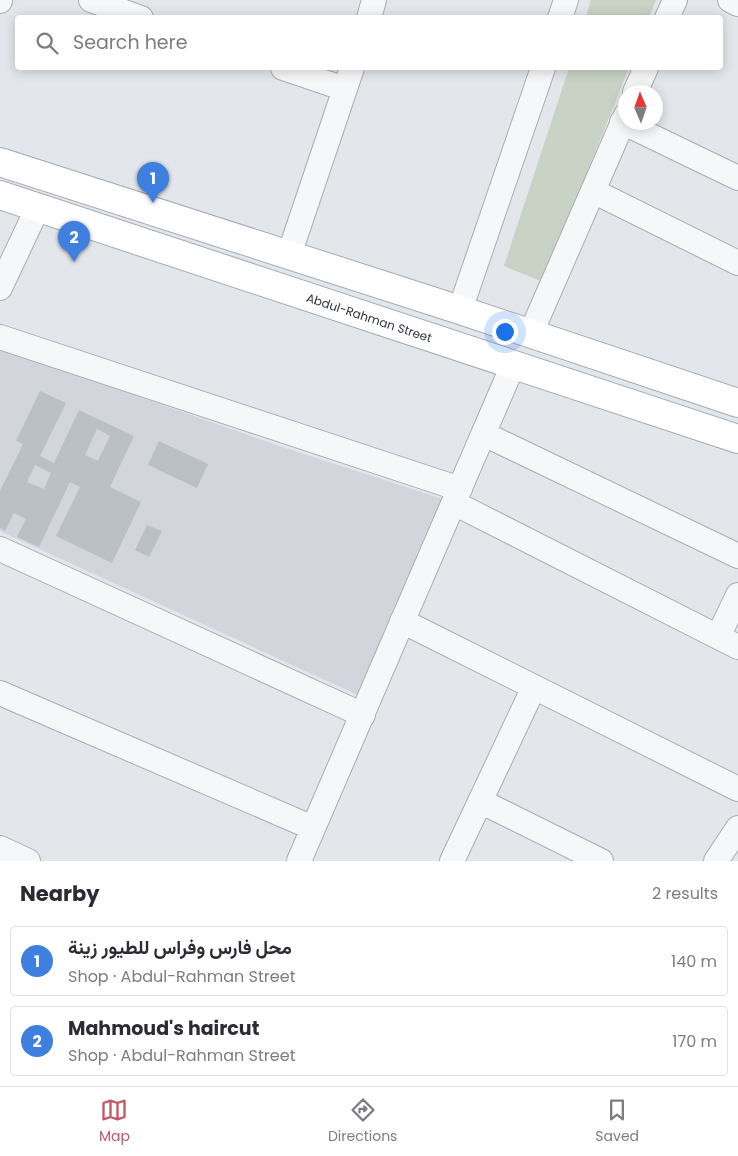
<!DOCTYPE html>
<html lang="en">
<head>
<meta charset="utf-8">
<style>
	body { margin:0; font-family:Poppins,Vazirmatn,sans-serif; background:#f7f7f7; color:#2b2b33 }
	.compass { position:absolute; left:618px; top:85px; width:45px; height:45px; border-radius:50%; background:#fff; box-shadow:0 2px 12px #0003; rotate:358deg }
	.you { position:absolute; left:504px; top:331px; width:18px; height:18px; margin:-12px; border:4px solid #fff; border-radius:50%; background:#1a73e8; box-shadow:0 0 0 8px #1a73e833 }
	.badge { display:grid; place-items:center; width:32px; height:32px; border-radius:50%; background:#c25667; color:#fff; font-size:16px; font-weight:700 }
	.pin { position:absolute; translate:-50% -41px; filter:drop-shadow(0 1px 2px #0008) }
	.pin::after { content:''; position:absolute; top:26px; width:18px; height:15px; background:inherit; clip-path:polygon(0 0,100% 0,50% 100%) }
	.list { margin:0; padding:0; list-style:none }
	h2 { display:flex; justify-content:space-between; align-items:center; height:65px; margin:0; padding:0 20px; font-size:21px }
	h2 small { font-size:16px; font-weight:400; color:#7c7c81 }
	.list li { display:grid; grid-template-columns:32px 1fr auto; gap:15px; align-items:center; box-sizing:border-box; height:70px; margin:0 10px 10px; padding:0 10px; border:1px solid #e1e1e2; border-radius:5px }
	.list b { display:block; font-size:19px; white-space:nowrap }
	.list p { margin:0; font-size:16px; white-space:nowrap; color:#7c7c81 }
	.list em { font-size:16px; font-style:normal; color:#7c7c81 }
	.icon { flex:none; width:28px; height:28px; fill:none; stroke:currentColor; stroke-width:2; stroke-linecap:round; stroke-linejoin:round }
	.map { position:relative; flex:none; width:738px; height:861px; overflow:hidden }
	.search { position:absolute; background:#fff; box-shadow:0 2px 12px #0003; left:15px; right:15px; top:15px; height:55px; display:flex; align-items:center; gap:12px; box-sizing:border-box; padding:0 18px; border-radius:5px; color:#7c7c81; font-size:19px }
	.sheet { height:225px; background:#fff }
	nav { display:flex; justify-content:space-around; align-items:center; box-sizing:border-box; height:70px; border-top:1px solid #e1e1e2; background:#fff; font-size:14px; color:#7c7c81 }
	nav a { display:grid; justify-items:center; gap:2px }
	nav .on { color:#c25667 }
	.map>svg:first-child { display:block }
	.built { fill:#d2d5dc }
	.green { fill:#c9d3c5 }
	.building { fill:#bbbfc6; fill-rule:evenodd }
	.lines { fill:none; stroke-linecap:round; stroke-linejoin:round }
	.minor-casing { stroke:#a9adb4; stroke-width:26 }
	.major-casing { stroke:#a4abb5; stroke-width:30 }
	.minor { stroke:#f6f7f9; stroke-width:24 }
	.major { stroke:#fff; stroke-width:28 }
	.labels { text-anchor:middle; dominant-baseline:central; stroke-width:4; stroke-linejoin:round; paint-order:stroke }
	.street-label { font-size:12px; fill:#2d3441; stroke:#f3f5f7 }
</style>
</head>
<body>
<div class="map">
<svg width="738" height="861" viewBox="0 0 738 861">
	<rect width="100%" height="100%" fill="#e3e6ea"/>
	<path class="built" d="M0,348L282,447L446,500L360,696L0,531Z"/>
	<path class="green" d="M591,0H656L649,17H586Z
		M569,68H629L543,282L504,266Z"/>
	<path class="building" d="M40,391L66,403L40,456L54,463L79,410L134,436L110,487L141,502L112,563L56,536L80,487L70,482L39,547L17,537L26,519L14,513L5,531L0,528V491L23,444L16,441ZM97,429L110,436L98,461L85,455ZM35,465L51,473L44,489L27,482Z
		M159,441L208,464L197,488L148,465Z
		M147,525L162,531L149,557L135,550Z"/>
	<g class="lines">
		<g class="minor-casing">
			<path id="minor" d="M91,0L141,18
				M730,0L738,4
				M0,1V0
				M369,18L374,0
				M560,18L566,0
				M667,18L675,0
				M283,68L345,89
				M635,92L646,68
				M622,122L738,178
				M593,191L738,263
				M289,255L352,68
				M0,288L38,207
				M460,310L543,68
				M531,333L626,115
				M0,337L460,489
				M484,434L738,556
				M454,503L738,647
				M0,549L363,715
				M402,621L738,789
				M718,637L738,595
				M0,693L313,828
				M480,801L601,861
				M0,848L28,861
				M299,861L513,365
				M452,861L534,687
				M716,861L738,828"/>
		</g>
		<g class="major-casing">
			<g id="major">
				<path d="M0,162L460,310L738,403"/>
				<path id="s1" d="M0,195L738,439"/>
			</g>
		</g>
		<use href="#minor" class="minor"/>
		<use href="#major" class="major"/>
	</g>
	<g class="labels">
		<g class="street-label">
			<text stroke="none"><textPath href="#s1" startOffset="389">Abdul-Rahman Street</textPath></text>
		</g>
	</g>
</svg>
<svg class="compass" viewBox="-18 -18 36 36"><path d="M0-13l5 13h-10z" fill="#e53935"/><path d="M0 13l5-13h-10z" fill="#7c7c81"/></svg>
<div class="you"></div>
<div class="pin badge" style="left:153px;top:203px;background:#3f7fe0">1</div>
<div class="pin badge" style="left:74px;top:262px;background:#3f7fe0">2</div>
<div class="search"><svg class="icon" aria-label="search" viewBox="0 0 24 24"><circle cx="10" cy="10" r="6"/><path d="M15 15l6 6"/></svg>Search here</div>
</div>
<section class="sheet">
<h2>Nearby<small>2 results</small></h2>
<ul class="list">
<li><span class="badge" style="background:#3f7fe0">1</span><div><b>محل فارس وفراس للطيور زينة</b><p>Shop · Abdul-Rahman Street</p></div><em>140 m</em></li>
<li><span class="badge" style="background:#3f7fe0">2</span><div><b>Mahmoud's haircut</b><p>Shop · Abdul-Rahman Street</p></div><em>170 m</em></li>
</ul>
</section>
<nav>
<a class="on"><svg class="icon" aria-label="map" viewBox="0 0 24 24"><path d="M3 6l6-2 6 2 6-2v14l-6 2-6-2-6 2zM9 4v14M15 6v14"/></svg>Map</a>
<a><svg class="icon" aria-label="directions" viewBox="0 0 24 24"><path d="M12 3l9 9-9 9-9-9zM9 14v-3h6M13 9l2 2-2 2"/></svg>Directions</a>
<a><svg class="icon" aria-label="saved" viewBox="0 0 24 24"><path d="M7 4h10v16l-5-4-5 4z"/></svg>Saved</a>
</nav>
</body>
</html>
